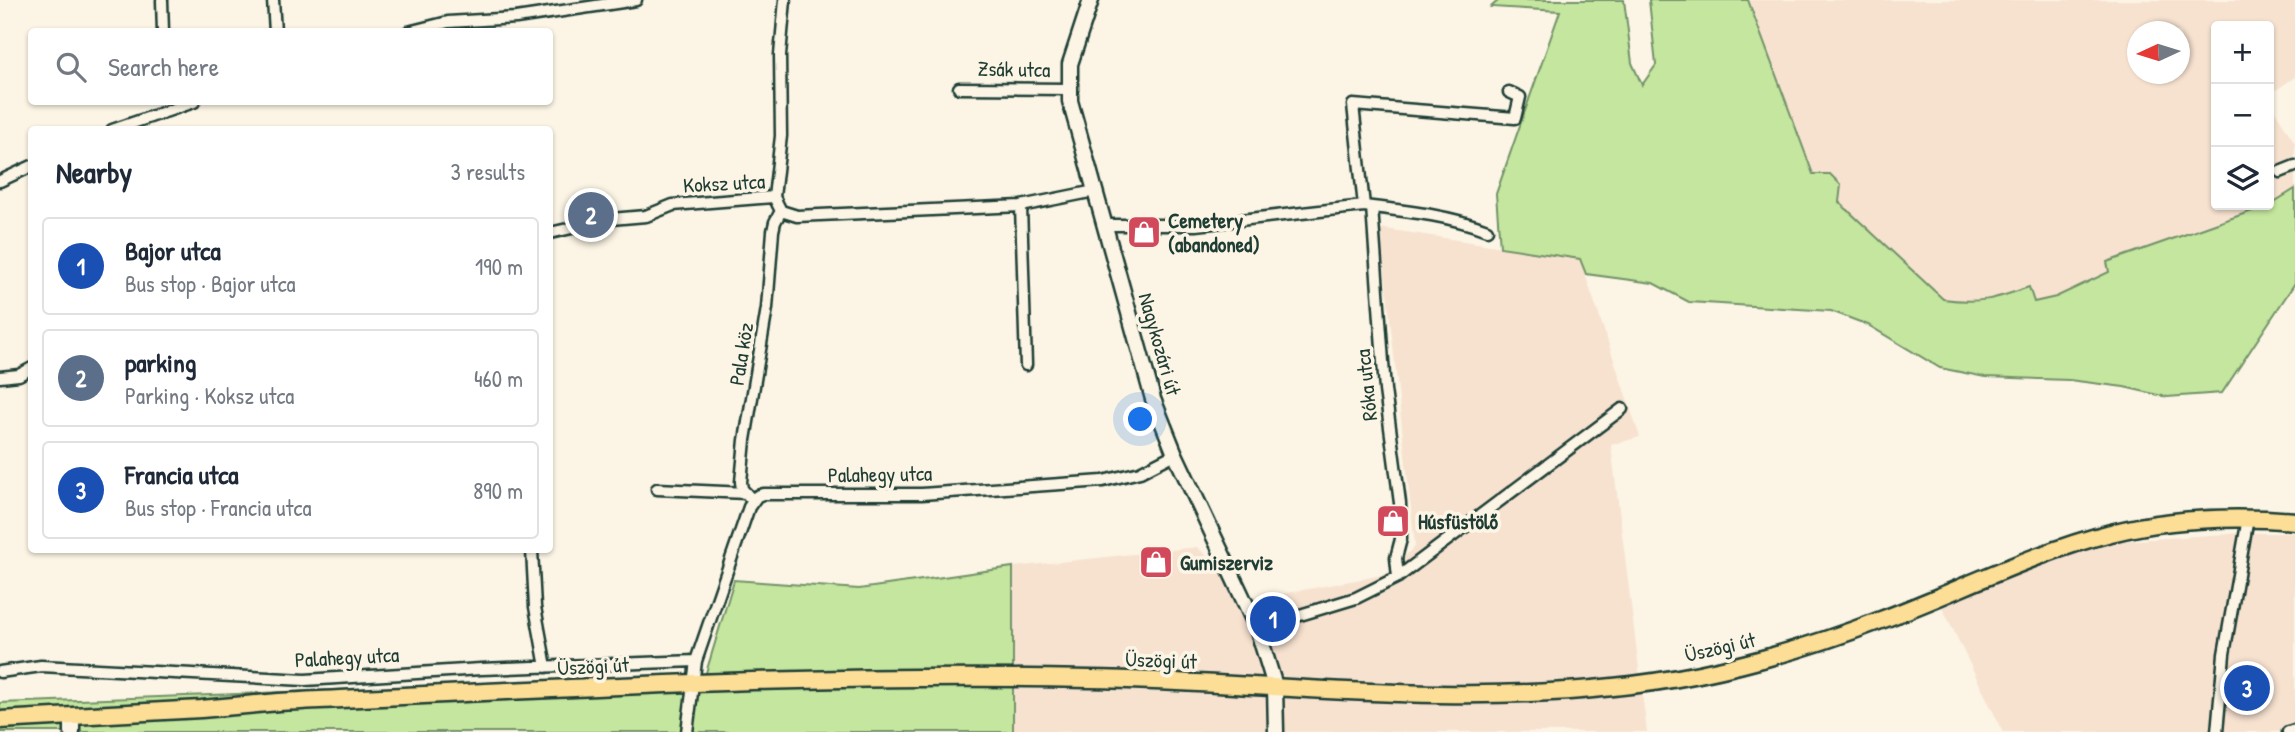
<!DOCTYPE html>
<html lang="en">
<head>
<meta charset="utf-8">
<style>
	body { margin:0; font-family:"Patrick Hand",sans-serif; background:#f2f2f3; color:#1f2937 }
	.controls { position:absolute; right:21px; top:21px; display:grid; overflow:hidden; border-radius:7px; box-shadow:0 2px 5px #0004 }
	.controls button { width:63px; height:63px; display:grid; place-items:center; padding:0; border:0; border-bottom:2px solid #e0e1e3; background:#fff; color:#1f2937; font:35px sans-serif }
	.compass { position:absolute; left:2127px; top:21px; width:63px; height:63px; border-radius:50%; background:#fff; box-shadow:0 2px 5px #0004; rotate:266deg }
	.you { position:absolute; left:1141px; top:420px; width:24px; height:24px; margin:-18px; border:5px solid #fff; border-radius:50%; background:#1a73e8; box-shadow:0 0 0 10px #1a73e833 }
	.badge { display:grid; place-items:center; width:46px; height:46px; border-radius:50%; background:#d1495b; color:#fff; font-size:23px; font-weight:700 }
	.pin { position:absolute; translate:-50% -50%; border:4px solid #fff; box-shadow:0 2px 7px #0006 }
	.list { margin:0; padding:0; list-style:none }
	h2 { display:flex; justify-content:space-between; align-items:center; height:91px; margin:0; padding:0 28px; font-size:30px }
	h2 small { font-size:23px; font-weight:400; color:#747a83 }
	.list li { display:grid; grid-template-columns:46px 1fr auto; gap:21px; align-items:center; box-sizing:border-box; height:98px; margin:0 14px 14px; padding:0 14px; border:2px solid #e0e1e3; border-radius:7px }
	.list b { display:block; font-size:26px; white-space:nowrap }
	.list p { margin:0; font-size:23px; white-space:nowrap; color:#747a83 }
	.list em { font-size:23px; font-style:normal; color:#747a83 }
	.icon { flex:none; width:38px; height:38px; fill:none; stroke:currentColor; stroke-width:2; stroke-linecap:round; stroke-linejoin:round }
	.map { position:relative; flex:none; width:2295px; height:732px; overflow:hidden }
	.search { position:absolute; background:#fff; box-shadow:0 2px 5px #0004; left:28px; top:28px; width:525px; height:77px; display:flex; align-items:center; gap:18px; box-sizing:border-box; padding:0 24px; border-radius:7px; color:#747a83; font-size:26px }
	.panel { position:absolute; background:#fff; box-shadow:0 2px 5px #0004; left:28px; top:126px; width:525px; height:427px; border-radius:7px }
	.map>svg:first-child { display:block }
	.built { fill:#f7e2d0; fill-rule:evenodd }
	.green { fill:#c5e69e; stroke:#729269; stroke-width:2 }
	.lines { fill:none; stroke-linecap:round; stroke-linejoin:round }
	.street-casing { stroke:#1f3d34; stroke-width:15 }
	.secondary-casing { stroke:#1f3d34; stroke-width:19 }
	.primary-casing { stroke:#1f3d34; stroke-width:21 }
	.street { stroke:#fcf5e5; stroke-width:10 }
	.secondary { stroke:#fcf5e5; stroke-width:14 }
	.primary { stroke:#fcde96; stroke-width:16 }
	.labels { text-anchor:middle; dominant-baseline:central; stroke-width:7; stroke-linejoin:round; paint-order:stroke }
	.street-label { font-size:21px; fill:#1f3d34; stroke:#fcf5e5 }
	.poi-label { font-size:21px; font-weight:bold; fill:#1f3d34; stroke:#fcf5e5; text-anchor:start }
</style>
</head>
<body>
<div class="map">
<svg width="2295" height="732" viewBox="0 0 2295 732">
	<rect width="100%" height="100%" fill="#fcf5e5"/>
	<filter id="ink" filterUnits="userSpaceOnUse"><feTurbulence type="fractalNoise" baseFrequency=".0143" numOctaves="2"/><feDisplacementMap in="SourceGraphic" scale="14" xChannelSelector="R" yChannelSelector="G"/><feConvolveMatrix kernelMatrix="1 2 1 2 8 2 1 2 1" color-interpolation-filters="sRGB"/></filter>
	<g filter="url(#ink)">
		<path class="built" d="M1748,0H2295V77L2269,95V26H2216V205H2267L2107,263L2109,272L2056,297L2034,302L2029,288L1990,301H1960L1943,299L1839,202L1813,174ZM2138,32H2180V74H2138Z
			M2269,101L2295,143V189L2269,204Z
			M1380,228L1580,259L1640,437L1611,445L1647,732H1013V567L1197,547L1255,599L1387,574L1415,546Z
			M2241,533H2295V732H2003L1942,607L2045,563L2121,541Z"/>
		<path class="green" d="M1499,0H1624L1632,63L1642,85L1656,65L1649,0H1748L1813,174H1830L1841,185L1839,202L1943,299C1980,304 1995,299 2029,287L2034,302L2056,297L2109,272L2107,262L2269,205L2295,189V283L2222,393L2167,397L2124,387L2069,380L1985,377L1940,368L1868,325L1831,311L1689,302L1653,283L1586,274L1580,259L1500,247L1496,194L1560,11L1491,7Z
			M1013,567V732H0V703L705,676L734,580L859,589Z"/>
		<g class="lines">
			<g class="street-casing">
				<path id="street" d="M162,0L163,32
					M273,0L275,32
					M408,32L448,22L516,18L636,0
					M959,88L1069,89
					M112,130L194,102
					M2280,172L2295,166
					M0,181L32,166
					M774,197L781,136L780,55L785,0
					M1021,206L1026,365
					M1372,207L1385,390L1400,503L1401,539L1396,558L1398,577
					M1104,225H1196L1364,206
					M1487,230C1448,215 1406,211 1364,206L1353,105L1515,118L1520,97L1509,92
					M550,233L611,219L646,216L673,205L760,198L774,197L781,211L797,216L1021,206L1095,191
					M0,377L19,375L32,368
					M657,489L746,493
					M753,501L742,489L741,482L745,440L767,308L773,231L775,222L781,211
					M532,550L535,607L546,667
					M1257,628L1356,598L1398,577L1622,409
					M0,672L41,666L305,680L481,669L696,661
					M687,732L696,661L749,507L757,496L763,494H922L1103,481L1140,472L1175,454
					M2217,732L2224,654L2248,518
					M2288,732L2295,730"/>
			</g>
			<g class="secondary-casing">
				<path id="secondary" d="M1091,0L1070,64V101L1153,399L1175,454L1257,628L1275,686L1276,732
					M72,716V732"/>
			</g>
			<g class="primary-casing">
				<path id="primary" d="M0,720L201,709L279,702C549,689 819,673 1090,679C1264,682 1440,706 1613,687C1706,678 1795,653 1881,620C1956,592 2035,552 2111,533C2171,518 2234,516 2295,521"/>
			</g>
			<use href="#street" class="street"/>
			<use href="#secondary" class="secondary"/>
			<use href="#primary" class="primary"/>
		</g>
	</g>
	<defs>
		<g id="shop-square" transform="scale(1.75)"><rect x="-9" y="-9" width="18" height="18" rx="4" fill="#d1495b" stroke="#fcf5e5"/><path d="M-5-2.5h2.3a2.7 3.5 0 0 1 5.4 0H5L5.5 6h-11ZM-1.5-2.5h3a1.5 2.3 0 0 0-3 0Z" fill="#fff"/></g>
	</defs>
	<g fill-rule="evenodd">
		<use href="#shop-square" x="1144" y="232"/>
		<use href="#shop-square" x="1393" y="521"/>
		<use href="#shop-square" x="1156" y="562"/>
	</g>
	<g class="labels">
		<g class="street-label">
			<text transform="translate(1014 69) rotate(1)">Zsák utca</text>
			<text transform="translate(724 183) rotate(-3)">Koksz utca</text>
			<text transform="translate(1160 344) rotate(74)">Nagykozári út</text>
			<text transform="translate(741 354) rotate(-81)">Pala köz</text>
			<text transform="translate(1366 385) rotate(-96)">Róka utca</text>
			<text transform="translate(880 474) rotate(-1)">Palahegy utca</text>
			<text transform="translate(1720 647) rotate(-13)">Üszögi út</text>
			<text transform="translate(347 657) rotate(-3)">Palahegy utca</text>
			<text transform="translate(1161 660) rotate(2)">Üszögi út</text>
			<text transform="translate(593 666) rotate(-3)">Üszögi út</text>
		</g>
		<g class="poi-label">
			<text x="1168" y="220">Cemetery<tspan x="1168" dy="24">(abandoned)</tspan></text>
			<text x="1418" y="521">Húsfüstölő</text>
			<text x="1180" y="562">Gumiszerviz</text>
		</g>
	</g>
</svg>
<div class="controls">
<button>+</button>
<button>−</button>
<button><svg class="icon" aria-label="layers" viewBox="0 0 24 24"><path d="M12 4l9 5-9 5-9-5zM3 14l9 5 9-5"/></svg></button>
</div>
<svg class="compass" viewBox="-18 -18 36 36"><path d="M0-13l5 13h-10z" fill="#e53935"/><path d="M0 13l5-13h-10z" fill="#747a83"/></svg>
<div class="you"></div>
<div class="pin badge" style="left:1273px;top:619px;background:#1a4fb4">1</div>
<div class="pin badge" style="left:591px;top:215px;background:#5c6f8a">2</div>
<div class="pin badge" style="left:2247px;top:688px;background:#1a4fb4">3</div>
<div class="search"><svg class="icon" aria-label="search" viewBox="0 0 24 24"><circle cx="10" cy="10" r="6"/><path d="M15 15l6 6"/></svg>Search here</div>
<section class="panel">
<h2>Nearby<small>3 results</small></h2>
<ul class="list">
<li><span class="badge" style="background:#1a4fb4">1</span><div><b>Bajor utca</b><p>Bus stop · Bajor utca</p></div><em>190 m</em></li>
<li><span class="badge" style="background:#5c6f8a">2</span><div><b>parking</b><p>Parking · Koksz utca</p></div><em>460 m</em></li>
<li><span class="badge" style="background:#1a4fb4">3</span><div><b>Francia utca</b><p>Bus stop · Francia utca</p></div><em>890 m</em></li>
</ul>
</section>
</div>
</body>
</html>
